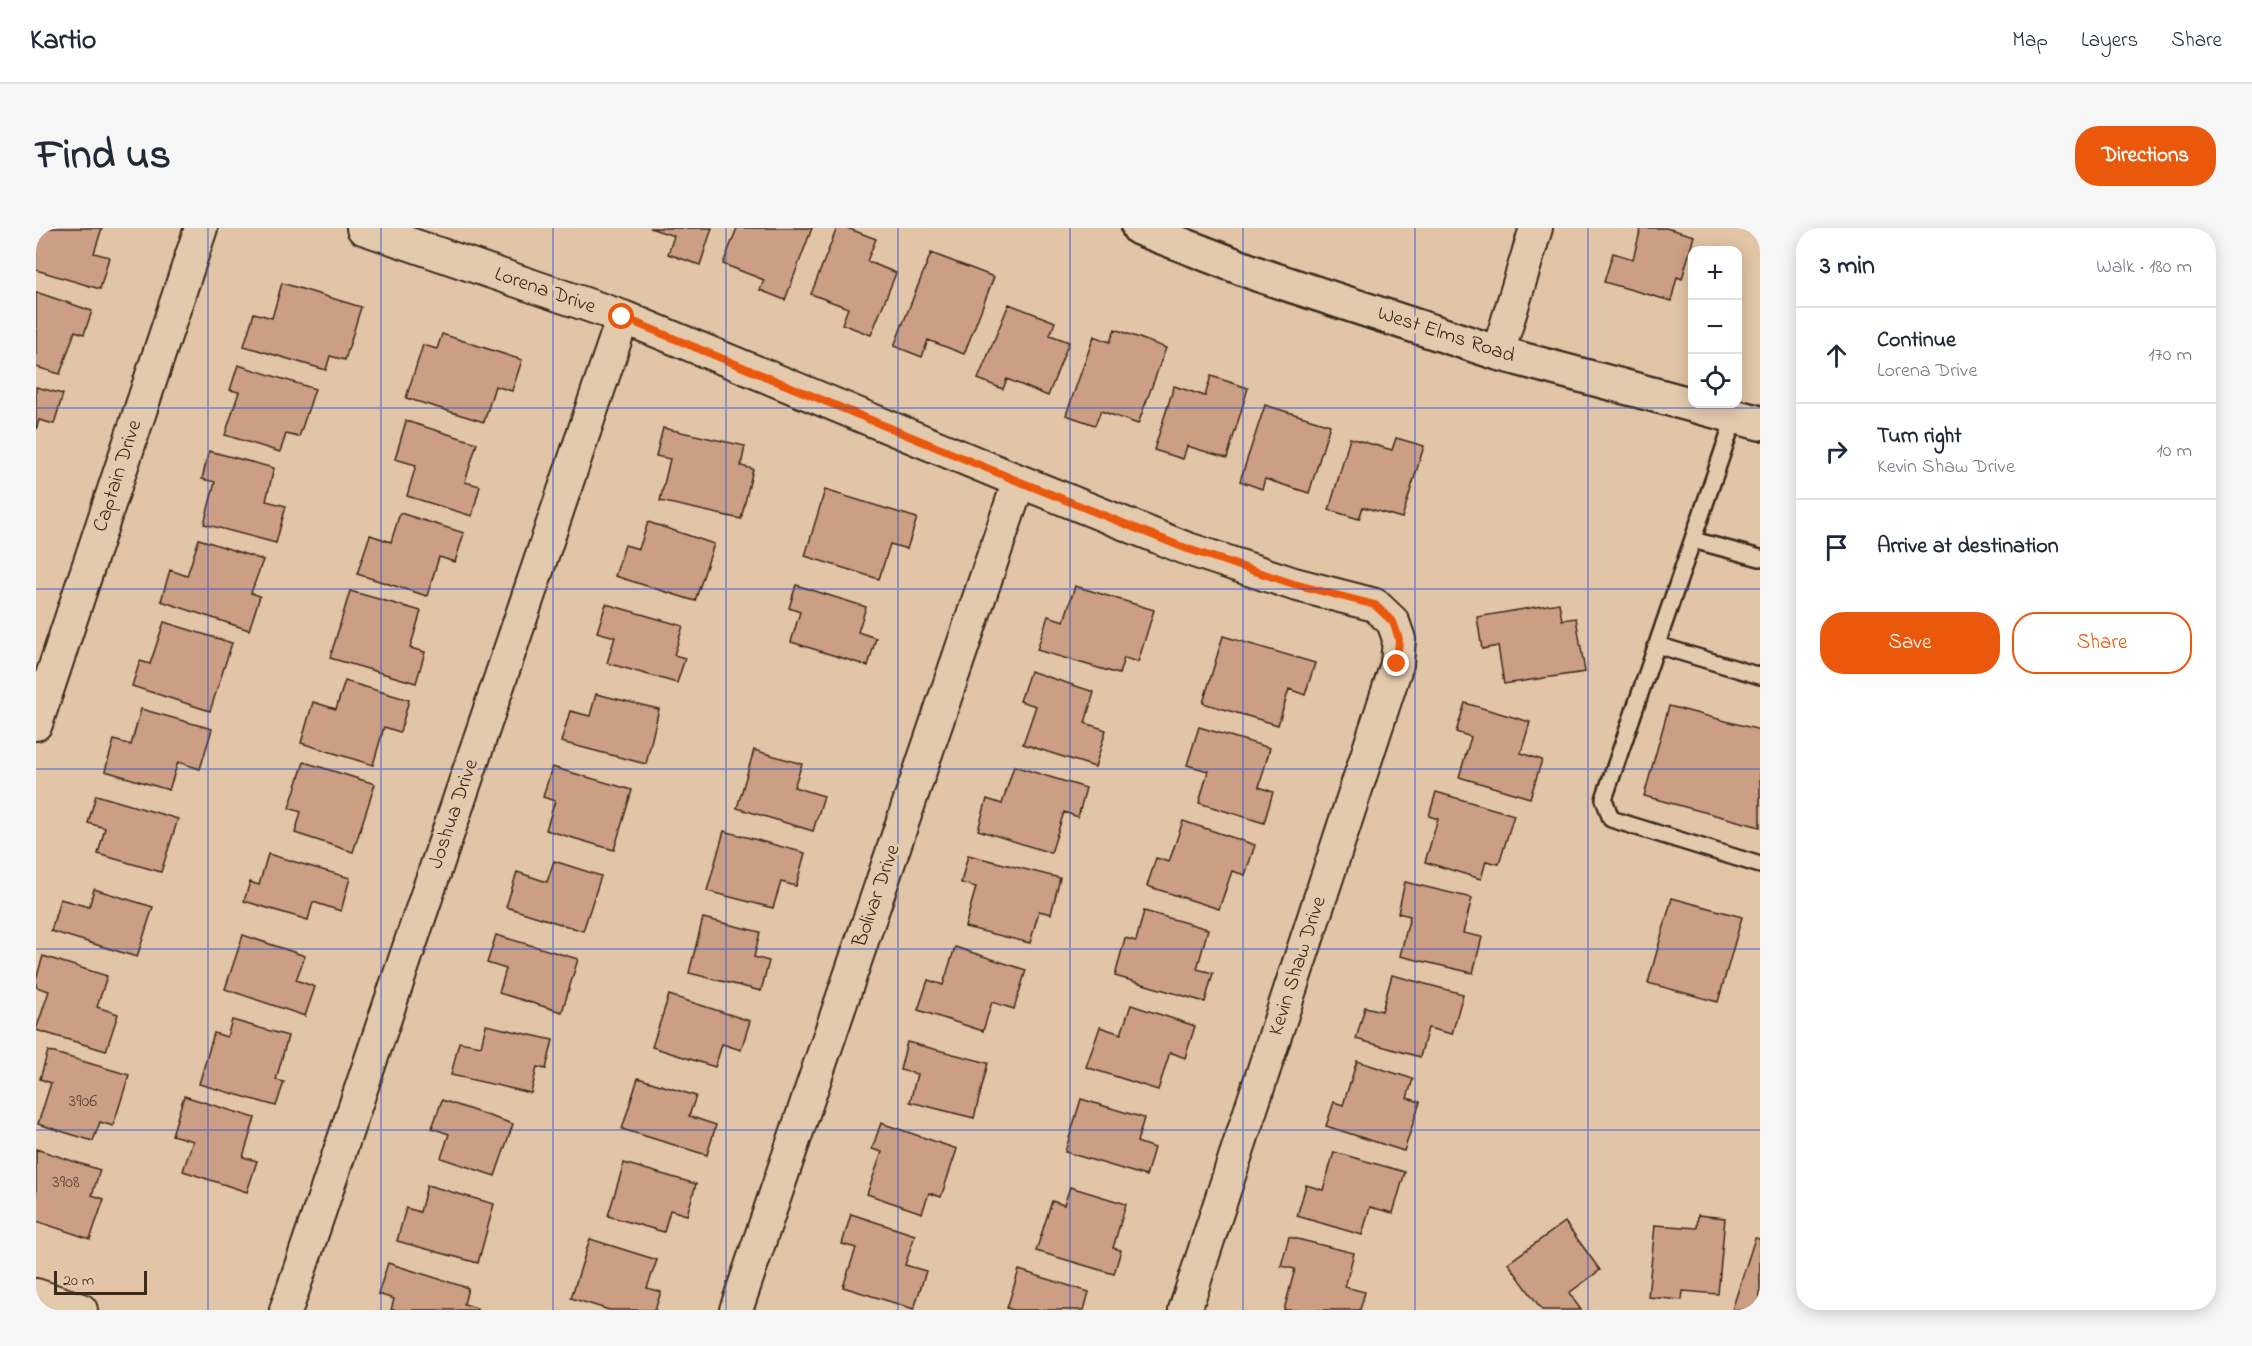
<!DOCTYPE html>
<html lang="en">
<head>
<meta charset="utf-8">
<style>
	body { margin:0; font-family:"Indie Flower",sans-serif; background:#f6f6f7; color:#1f2937 }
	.controls { position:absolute; right:18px; top:18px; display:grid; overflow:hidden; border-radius:12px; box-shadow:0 3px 15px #0003 }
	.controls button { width:54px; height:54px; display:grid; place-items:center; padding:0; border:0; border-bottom:2px solid #e0e1e3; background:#fff; color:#1f2937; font:30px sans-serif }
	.scale { position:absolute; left:18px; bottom:15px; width:93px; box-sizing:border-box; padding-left:6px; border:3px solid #3b2a1e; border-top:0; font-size:16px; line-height:21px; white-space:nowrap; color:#3b2a1e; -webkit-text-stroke:4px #e4caac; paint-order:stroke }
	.stop { position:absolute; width:18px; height:18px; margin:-14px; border:4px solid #ea580c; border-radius:50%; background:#fff }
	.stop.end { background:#ea580c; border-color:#fff; box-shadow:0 2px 6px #0008 }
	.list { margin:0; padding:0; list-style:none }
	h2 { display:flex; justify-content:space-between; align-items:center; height:78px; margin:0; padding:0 24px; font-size:26px }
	h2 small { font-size:20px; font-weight:400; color:#747a83 }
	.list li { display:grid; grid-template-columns:39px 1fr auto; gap:18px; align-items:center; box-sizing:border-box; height:96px; padding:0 24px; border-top:2px solid #e0e1e3 }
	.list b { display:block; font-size:22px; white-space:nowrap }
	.list p { margin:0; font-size:20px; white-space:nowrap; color:#747a83 }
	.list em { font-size:20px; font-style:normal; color:#747a83 }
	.actions { display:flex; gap:12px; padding:18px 24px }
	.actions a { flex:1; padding:14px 0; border:2px solid #ea580c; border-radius:24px; text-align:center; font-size:21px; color:#ea580c }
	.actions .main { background:#ea580c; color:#fff }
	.icon { flex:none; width:33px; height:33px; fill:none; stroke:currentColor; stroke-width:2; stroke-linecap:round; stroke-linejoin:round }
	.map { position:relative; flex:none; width:1724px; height:1082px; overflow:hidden; border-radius:24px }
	header { display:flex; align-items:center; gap:36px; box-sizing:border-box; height:84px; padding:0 30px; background:#fff; border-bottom:2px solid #e0e1e3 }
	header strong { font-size:28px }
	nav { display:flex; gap:33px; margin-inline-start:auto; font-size:21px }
	.intro { display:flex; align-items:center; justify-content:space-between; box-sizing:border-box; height:144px; padding:0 36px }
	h1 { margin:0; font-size:42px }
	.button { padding:15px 27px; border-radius:24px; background:#ea580c; color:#fff; font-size:21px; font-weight:700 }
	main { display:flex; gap:36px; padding:0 36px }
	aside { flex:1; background:#fff; border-radius:24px; box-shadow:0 3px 15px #0003 }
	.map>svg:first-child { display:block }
	.building { fill:#cc9e84; stroke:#3b2a1e; stroke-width:1.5 }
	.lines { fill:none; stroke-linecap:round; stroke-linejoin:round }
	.service-casing { stroke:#3b2a1e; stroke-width:20 }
	.minor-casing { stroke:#3b2a1e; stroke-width:36 }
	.secondary-casing { stroke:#3b2a1e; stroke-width:38 }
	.service { stroke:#e4caac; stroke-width:15 }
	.minor { stroke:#e4caac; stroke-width:32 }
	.secondary { stroke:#e4caac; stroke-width:33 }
	.route { stroke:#ea580c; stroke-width:8 }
	.grid { fill:none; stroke:#1d4ed8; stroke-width:1.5; stroke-opacity:0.55 }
	.labels { text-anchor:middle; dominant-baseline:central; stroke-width:6; stroke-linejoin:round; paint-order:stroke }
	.number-label { font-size:18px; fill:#5f4738 }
	.street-label { font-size:21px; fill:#3b2a1e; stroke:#e4caac }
</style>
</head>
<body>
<header>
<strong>Kartio</strong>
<nav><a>Map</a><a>Layers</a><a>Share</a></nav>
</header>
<div class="intro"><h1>Find us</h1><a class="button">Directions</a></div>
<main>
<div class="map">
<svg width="1724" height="1082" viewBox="0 0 1724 1082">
	<rect width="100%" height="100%" fill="#e2c4a6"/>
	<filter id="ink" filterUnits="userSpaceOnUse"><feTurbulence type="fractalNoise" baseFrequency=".0167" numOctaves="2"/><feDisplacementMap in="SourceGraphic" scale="12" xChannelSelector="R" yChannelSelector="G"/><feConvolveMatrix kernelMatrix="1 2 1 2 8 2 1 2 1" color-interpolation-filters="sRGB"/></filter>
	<g filter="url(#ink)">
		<path class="building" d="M0,0H66L58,25L73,29L64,61L0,42Z
			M614,0H676L664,37L632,26L638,8Z
			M701,0H776L749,72L724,62L728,52L687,36Z
			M801,0H811L840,11L831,33L860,45L835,107L806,96L812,80L775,66Z
			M1605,0H1630L1658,8L1646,51L1641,49L1635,73L1568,54L1577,25L1597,31Z
			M895,25L958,49L928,126L892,112L886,129L858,118Z
			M246,55L325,79L309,132L294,128L290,142L208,118L218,85L236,90Z
			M0,64L56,83L48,106L39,103L24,146L0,139Z
			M973,76L1019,94L1014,107L1033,114L1012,168L971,151L967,161L942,151Z
			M1079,101L1130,120L1102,196L1065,183L1059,197L1030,187L1058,108L1074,114Z
			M406,106L486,132L476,163L459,158L448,194L370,170L387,117L401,121Z
			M202,137L279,161L263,209L250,206L244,224L189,207L203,164L194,162Z
			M1175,148L1212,160L1191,230L1151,218L1147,231L1118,222L1138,158L1169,168Z
			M0,159L27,166L18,196L3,192L0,202Z
			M1229,177L1294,197L1273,265L1229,251L1226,261L1204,253Z
			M370,193L441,215L429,254L444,258L436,288L371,268L380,237L359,231Z
			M627,200L709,218L705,238L717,241L705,291L624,273L634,231L620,228Z
			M1314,210L1356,222L1360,210L1388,218L1366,290L1327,279L1323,291L1293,282Z
			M173,223L238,240L230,273L250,278L240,315L168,296L179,254L166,251Z
			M789,262L881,290L871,321L854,316L843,351L769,328Z
			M364,285L428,305L419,334L403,329L391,368L321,346L334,307L355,314Z
			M612,294L678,316L659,373L579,348L589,317L603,321Z
			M163,311L227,332L215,365L224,368L213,402L125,373L134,342L151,348Z
			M760,357L830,379L822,404L840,410L832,438L755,414L764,384L753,380Z
			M1039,358L1118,382L1102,434L1088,430L1083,446L1001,422L1012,388L1028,393Z
			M314,363L385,383L374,420L389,424L380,455L294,430Z
			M1523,375L1526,392L1540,390L1549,444L1468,456L1462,418L1446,421L1441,389Z
			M570,376L647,398L638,427L649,430L641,455L571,435L579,409L561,404Z
			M128,394L196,415L174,483L96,458L104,433L114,436Z
			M1187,408L1279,435L1269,467L1253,461L1242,497L1167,475Z
			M994,443L1058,464L1049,495L1070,502L1059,539L987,516L1000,478L984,473Z
			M309,453L373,472L364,504L348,499L337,537L265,515L277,474L300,481Z
			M560,466L623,481L610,536L525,514L534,483L554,488Z
			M1429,475L1494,494L1485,525L1506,532L1494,570L1423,549L1435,509L1420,504Z
			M1633,478L1724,502V599L1608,568Z
			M105,481L176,501L164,541L142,534L133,562L69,543L78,512L95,517Z
			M1163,499L1234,520L1223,559L1237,564L1228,595L1163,575L1172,543L1151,537Z
			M718,522L766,536L758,559L788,568L777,603L701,580Z
			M268,534L339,556L317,624L259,605L265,584L253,580Z
			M978,538L1050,560L1042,589L1028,584L1015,625L942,602L951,571L966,576Z
			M516,539L596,562L578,622L510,602L519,573L507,569Z
			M1400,564L1478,587L1463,636L1450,633L1445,651L1389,634L1402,591L1393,588Z
			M60,567L142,591L125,644L62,626L69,600L52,595Z
			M1147,593L1219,617L1209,647L1196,643L1183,681L1111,658L1120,630L1133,634Z
			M688,603L769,625L760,658L745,654L737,680L671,663Z
			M232,626L314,650L305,683L277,674L272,692L208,673L214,654L223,657Z
			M932,627L1024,650L1015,686L1003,683L994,715L929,699L940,659L925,655Z
			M518,633L565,648L547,703L470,679L481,644L511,654Z
			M1369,654L1436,670L1427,705L1446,709L1437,745L1364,728L1374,688L1362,685Z
			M58,661L117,679L101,729L15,703L24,671L53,679Z
			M1636,670L1706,689L1682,774L1612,755Z
			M1108,683L1172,701L1161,741L1177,745L1169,774L1079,748L1089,710L1100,713Z
			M667,690L724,704L718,729L733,733L725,763L653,745Z
			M207,707L269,728L260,752L279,759L269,788L189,761Z
			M460,707L542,731L526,784L463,765L470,741L451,735Z
			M919,719L990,742L978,781L956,774L947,803L882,782L892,752L907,757Z
			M7,728L71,748L61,779L82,786L70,823L0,802L13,763L0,759V751Z
			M1356,747L1427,766L1416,806L1392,800L1384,829L1320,811L1329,779L1346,783Z
			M633,767L714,793L705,822L686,816L679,839L616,819Z
			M1095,777L1159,798L1149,830L1134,824L1122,862L1050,839L1064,799L1085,806Z
			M196,792L252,808L240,852L248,854L240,878L163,856L178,805L191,809Z
			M450,797L517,812L510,841L501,839L495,865L415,847L423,814L445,818Z
			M871,814L952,835L938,890L874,874L881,846L864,842Z
			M12,823L93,847L77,898L64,894L57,913L2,896L15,855L4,851Z
			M1321,833L1377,851L1371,870L1384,874L1368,923L1290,898L1298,874L1307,877Z
			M602,850L660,868L653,888L680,897L671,927L586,901Z
			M148,868L219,890L207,929L221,933L211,964L147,943L157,913L136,907Z
			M1045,871L1108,890L1101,914L1118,920L1110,948L1029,924Z
			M406,872L477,896L459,948L405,930L413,906L396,900Z
			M845,895L921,921L905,969L893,965L886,985L831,966L846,924L836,921Z
			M0,921L64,942L56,967L68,971L54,1011L0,993Z
			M1298,924L1369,944L1357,985L1334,979L1326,1007L1261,988L1270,957L1287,962Z
			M588,935L660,956L651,987L634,982L628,1004L572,988Z
			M391,957L458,976L442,1035L361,1013L370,980L384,984Z
			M1034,959L1090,976L1077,1020L1085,1022L1078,1046L1000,1023L1016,973L1028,977Z
			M815,986L879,1007L869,1037L890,1043L878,1081L807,1059L820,1020L806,1016Z
			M1662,987L1689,990L1682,1066L1647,1063L1646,1072L1612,1069L1619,997L1661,1000Z
			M1529,994L1564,1042L1533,1065L1545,1082H1506L1472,1035Z
			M1253,1009L1318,1025L1309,1059L1329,1064L1324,1082H1248L1259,1041L1245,1038Z
			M1719,1010L1724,1011V1082H1696Z
			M554,1011L621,1032L611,1060L625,1064L619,1082H573L535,1070Z
			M352,1035L432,1060L428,1076L441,1080V1082H355L358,1071L342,1066Z
			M983,1042L1053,1064L1048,1082H977L971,1080Z"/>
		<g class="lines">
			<g class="service-casing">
				<path id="service" d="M1699,188L1568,571L1575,591L1724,637
					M1657,312L1724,330
					M1621,417L1724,448"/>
			</g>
			<g class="minor-casing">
				<path id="minor" d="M327,0L587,89L983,253L1149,320L1258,356L1339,377L1357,394L1363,411L1361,436L1149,1082
					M1462,125L1500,0
					M0,496L165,0
					M0,1067L45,1082
					M250,1082L587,89
					M700,1082L983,253"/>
			</g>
			<g class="secondary-casing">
				<path id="secondary" d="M1103,0L1224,47L1462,125L1724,195"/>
			</g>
			<use href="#service" class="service"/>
			<use href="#minor" class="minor"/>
			<use href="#secondary" class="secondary"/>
		</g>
	</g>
	<g class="lines" filter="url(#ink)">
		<path class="route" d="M586,89L982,253L1149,320L1258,356L1339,377L1357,394L1363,411L1361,436"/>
	</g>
	<path class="grid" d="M172,0V1082M345,0V1082M517,0V1082M690,0V1082M862,0V1082M1034,0V1082M1207,0V1082M1379,0V1082M1552,0V1082M0,180H1724M0,361H1724M0,541H1724M0,721H1724M0,902H1724"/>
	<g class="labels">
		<g class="number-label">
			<text x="47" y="874">3906</text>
			<text x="30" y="955">3908</text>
		</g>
		<g class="street-label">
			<text transform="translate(509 63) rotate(19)">Lorena Drive</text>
			<text transform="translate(1410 107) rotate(18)">West Elms Road</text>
			<text transform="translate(82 248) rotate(-72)">Captain Drive</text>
			<text transform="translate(418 586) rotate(-71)">Joshua Drive</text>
			<text transform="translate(841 668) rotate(-71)">Bolivar Drive</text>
			<text transform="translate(1262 738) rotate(-72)">Kevin Shaw Drive</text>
		</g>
	</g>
</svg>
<div class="controls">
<button>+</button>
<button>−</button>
<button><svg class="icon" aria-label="locate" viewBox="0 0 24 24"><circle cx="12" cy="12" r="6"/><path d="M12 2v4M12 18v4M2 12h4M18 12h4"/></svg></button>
</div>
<div class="scale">20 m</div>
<div class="stop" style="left:586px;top:89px"></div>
<div class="stop end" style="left:1361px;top:436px"></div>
</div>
<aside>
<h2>3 min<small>Walk · 180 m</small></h2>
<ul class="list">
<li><svg class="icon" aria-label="ahead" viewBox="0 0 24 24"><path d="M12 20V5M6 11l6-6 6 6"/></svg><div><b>Continue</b><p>Lorena Drive</p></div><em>170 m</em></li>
<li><svg class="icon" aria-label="right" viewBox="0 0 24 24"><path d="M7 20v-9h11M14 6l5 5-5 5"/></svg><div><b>Turn right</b><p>Kevin Shaw Drive</p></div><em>10 m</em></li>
<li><svg class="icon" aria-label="arrive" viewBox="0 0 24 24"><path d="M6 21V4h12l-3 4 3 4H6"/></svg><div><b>Arrive at destination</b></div></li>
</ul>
<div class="actions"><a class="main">Save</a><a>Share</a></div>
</aside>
</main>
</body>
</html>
